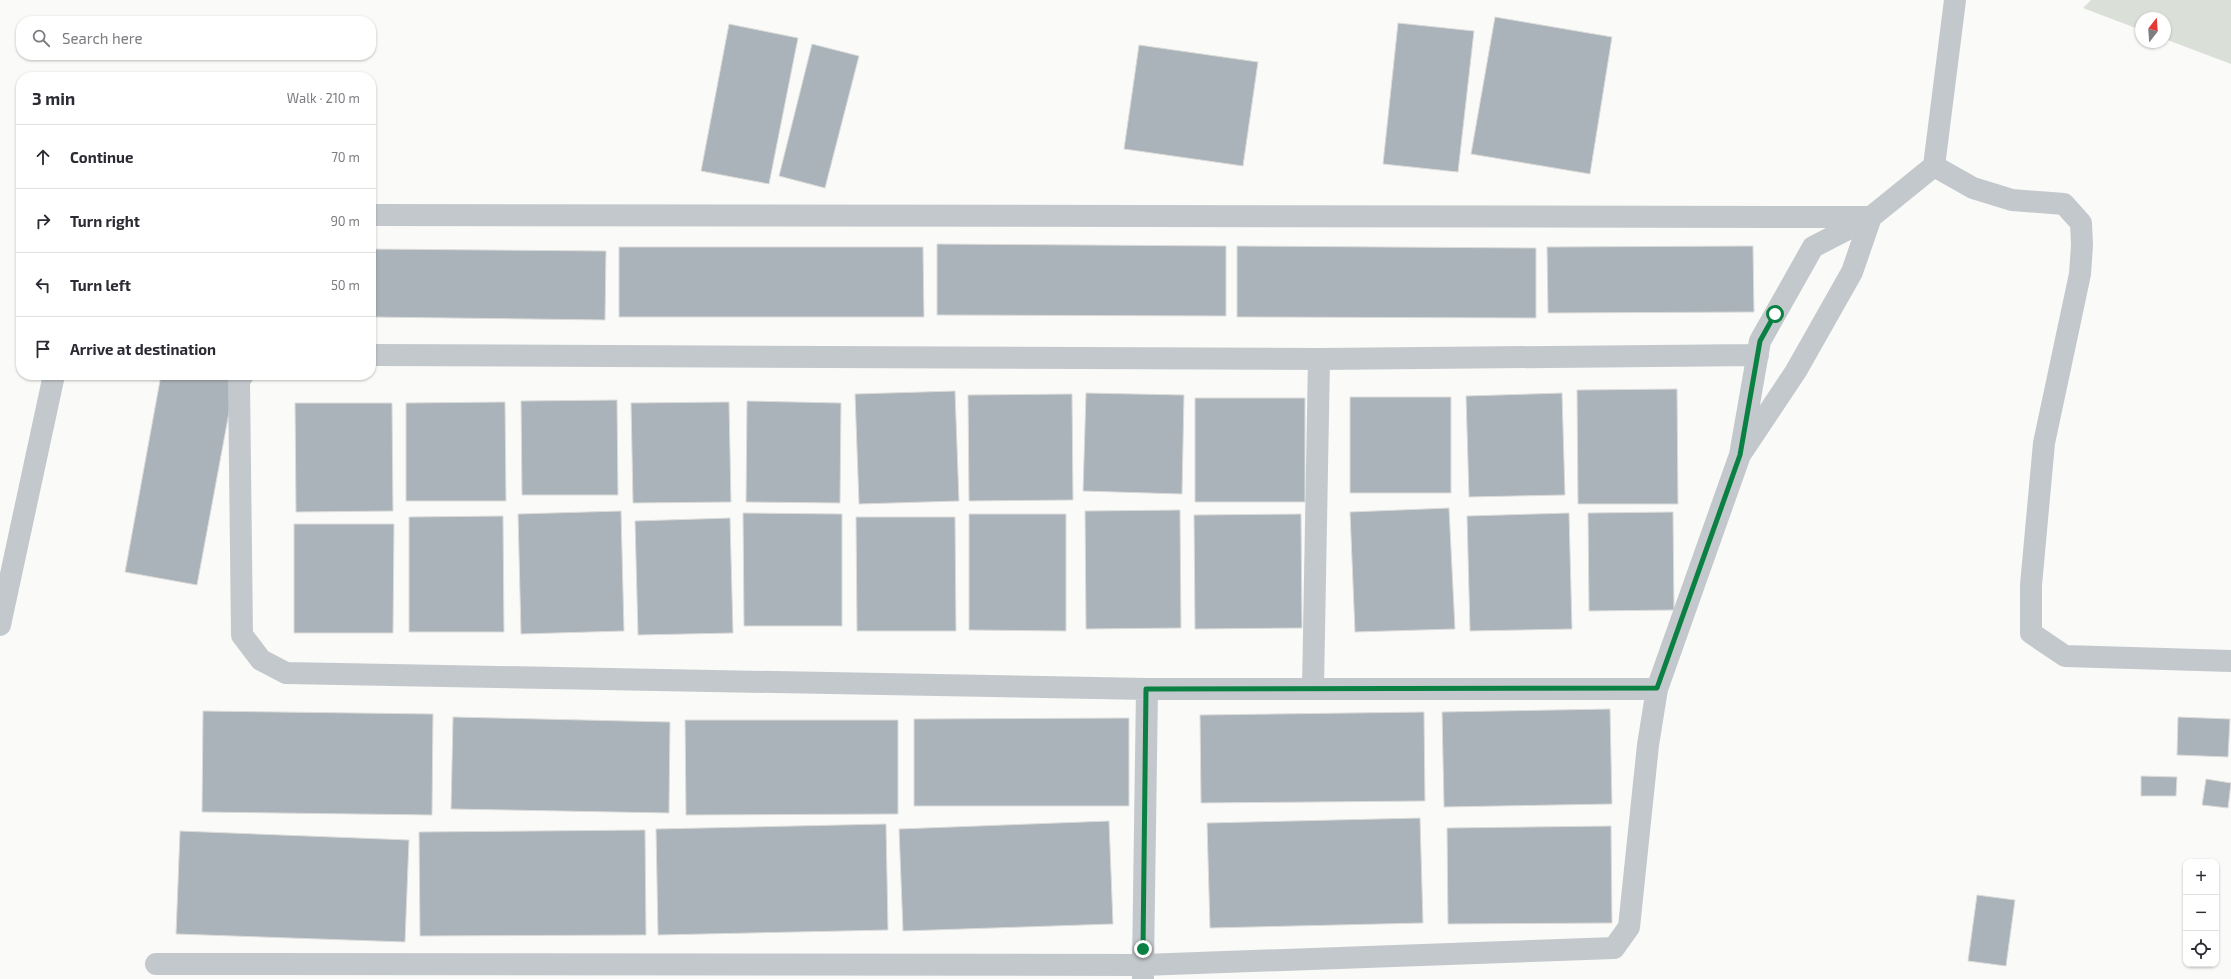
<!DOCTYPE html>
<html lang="en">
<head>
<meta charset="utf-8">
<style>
	body { margin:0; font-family:"Exo 2",sans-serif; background:#f2f2f3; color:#2b2b33 }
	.controls { position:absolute; right:12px; bottom:12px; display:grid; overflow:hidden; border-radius:8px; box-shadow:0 1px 3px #0004 }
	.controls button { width:36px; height:36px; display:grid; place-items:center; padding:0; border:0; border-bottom:1px solid #e1e1e2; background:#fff; color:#2b2b33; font:20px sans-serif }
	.compass { position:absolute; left:2135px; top:12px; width:36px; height:36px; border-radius:50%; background:#fff; box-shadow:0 1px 3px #0004; rotate:17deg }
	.stop { position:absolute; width:12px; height:12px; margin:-9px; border:3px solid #0b8043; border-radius:50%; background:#fff }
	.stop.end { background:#0b8043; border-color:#fff; box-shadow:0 1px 4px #0008 }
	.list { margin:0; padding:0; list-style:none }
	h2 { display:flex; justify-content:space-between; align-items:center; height:52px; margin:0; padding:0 16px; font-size:17px }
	h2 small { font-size:13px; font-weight:400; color:#7c7c81 }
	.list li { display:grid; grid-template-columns:26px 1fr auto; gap:12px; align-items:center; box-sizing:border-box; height:64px; padding:0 16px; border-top:1px solid #e1e1e2 }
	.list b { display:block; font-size:15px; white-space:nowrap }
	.list em { font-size:13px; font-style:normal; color:#7c7c81 }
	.icon { flex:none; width:22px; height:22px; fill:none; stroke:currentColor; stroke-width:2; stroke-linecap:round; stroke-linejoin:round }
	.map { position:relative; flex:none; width:2231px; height:979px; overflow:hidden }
	.search { position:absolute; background:#fff; box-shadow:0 1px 3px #0004; left:16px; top:16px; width:360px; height:44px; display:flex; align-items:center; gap:10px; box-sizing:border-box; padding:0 14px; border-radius:16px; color:#7c7c81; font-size:15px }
	.panel { position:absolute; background:#fff; box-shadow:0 1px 3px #0004; left:16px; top:72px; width:360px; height:308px; border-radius:16px }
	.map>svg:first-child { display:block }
	.green { fill:#dadfd7 }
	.building { fill:#aab3b9; stroke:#dcdcda }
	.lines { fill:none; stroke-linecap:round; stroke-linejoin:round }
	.minor { stroke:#c3c8cc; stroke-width:22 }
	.route { stroke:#0b8043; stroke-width:5 }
</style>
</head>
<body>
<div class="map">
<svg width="2231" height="979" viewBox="0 0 2231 979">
	<rect width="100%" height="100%" fill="#fafaf8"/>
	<path class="green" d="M2091,0H2231V64L2165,39V18H2141V30L2083,8Z"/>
	<path class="building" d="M1495,17L1612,37L1590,174L1471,154Z
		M1398,23L1474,31L1458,172L1383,164Z
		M729,24L798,38L769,184L701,171Z
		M812,44L859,56L825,188L779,176Z
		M1139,45L1258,62L1243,166L1124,149Z
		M937,244L1226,246V316L937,315Z
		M1237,246L1536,248V318L1237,317Z
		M1753,246L1754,312L1548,313L1547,247Z
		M619,247H923L924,317H619Z
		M371,249L606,251L605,320L371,317Z
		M161,375H236L197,585L125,572Z
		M1677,389L1678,504H1578L1577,390Z
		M955,391L959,501L859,504L855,394Z
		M1086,393L1184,395L1182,494L1083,491Z
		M1562,393L1565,495L1469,497L1466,396Z
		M1072,394L1073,500L969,501L968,395Z
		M1350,397H1451V493H1350Z
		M1195,398H1305V502H1195Z
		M617,400L618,495H522L521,401Z
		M747,401L841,403L840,503L746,502Z
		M505,402L506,501H406V403Z
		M729,402L731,502L633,503L631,403Z
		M295,403H392L393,511L296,512Z
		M1449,508L1455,629L1355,632L1350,512Z
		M1180,510L1181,628L1086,629L1085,511Z
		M621,511L624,631L521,634L518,514Z
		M1673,512L1674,610L1589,611L1588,513Z
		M743,513L842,514V626H744Z
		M1569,513L1572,629L1470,631L1467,516Z
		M969,514H1066V631L969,630Z
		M1301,514L1302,628L1195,629L1194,515Z
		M503,516L504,632H409V517Z
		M856,517H955L956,631H857Z
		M730,518L733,633L638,635L635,521Z
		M294,524H394L393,633H294Z
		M1610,709L1612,804L1444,807L1442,712Z
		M203,711L433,714L432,815L202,812Z
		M1424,712L1425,801L1201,803L1200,715Z
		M453,717L670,722L669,813L451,809Z
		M2178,717L2230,719L2228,757L2177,755Z
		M1129,718V806H914V719Z
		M685,720H898V814L686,815Z
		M2141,776L2177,777L2176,796H2141Z
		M2206,779L2231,783L2228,808L2202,805Z
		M1420,818L1423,923L1210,928L1207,823Z
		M1109,821L1113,924L903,931L899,829Z
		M886,824L888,930L658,935L656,829Z
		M1611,826L1612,923L1448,924L1447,828Z
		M645,830L646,935L420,936L419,832Z
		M180,831L409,840L405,942L176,934Z
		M1977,895L2015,900L2006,966L1968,961Z"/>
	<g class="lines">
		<path class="minor" d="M1934,166L1973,188L2012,200L2064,204L2081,223L2082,245L2080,274L2044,443L2031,585V633L2065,656L2231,661
			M371,215L1871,217L1934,166L1955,0
			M371,355L1319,359L1758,355
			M243,375L239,381L242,635L261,660L286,673L1147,689
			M0,625L54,375
			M1313,688L1319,359
			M156,964L1143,965L1147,689H1657
			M1143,979V965L1614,948L1629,927L1648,745L1657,689L1740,455L1760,341L1813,247L1871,217L1852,272L1796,371L1740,455"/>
	</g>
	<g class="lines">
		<path class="route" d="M1143,949L1146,689L1657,688L1740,455L1760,341L1775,314"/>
	</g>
</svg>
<div class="controls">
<button>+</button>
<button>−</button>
<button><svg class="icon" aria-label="locate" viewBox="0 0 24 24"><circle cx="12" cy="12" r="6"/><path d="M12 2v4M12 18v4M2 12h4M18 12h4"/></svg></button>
</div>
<svg class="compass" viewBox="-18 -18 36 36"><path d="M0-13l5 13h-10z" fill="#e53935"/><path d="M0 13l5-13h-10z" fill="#7c7c81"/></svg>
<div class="stop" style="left:1775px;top:314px"></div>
<div class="stop end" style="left:1143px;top:949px"></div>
<div class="search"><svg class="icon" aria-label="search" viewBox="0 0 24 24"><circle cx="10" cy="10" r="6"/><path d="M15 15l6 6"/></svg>Search here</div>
<section class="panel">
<h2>3 min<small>Walk · 210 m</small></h2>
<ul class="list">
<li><svg class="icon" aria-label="ahead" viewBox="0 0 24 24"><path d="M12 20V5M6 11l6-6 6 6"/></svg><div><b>Continue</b></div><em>70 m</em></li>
<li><svg class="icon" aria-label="right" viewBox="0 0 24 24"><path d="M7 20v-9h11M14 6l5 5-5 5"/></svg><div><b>Turn right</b></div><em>90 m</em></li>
<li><svg class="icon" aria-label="left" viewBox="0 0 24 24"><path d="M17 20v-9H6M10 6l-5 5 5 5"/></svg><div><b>Turn left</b></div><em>50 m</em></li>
<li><svg class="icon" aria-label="arrive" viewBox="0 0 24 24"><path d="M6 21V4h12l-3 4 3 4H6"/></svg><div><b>Arrive at destination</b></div></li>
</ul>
</section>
</div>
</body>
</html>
